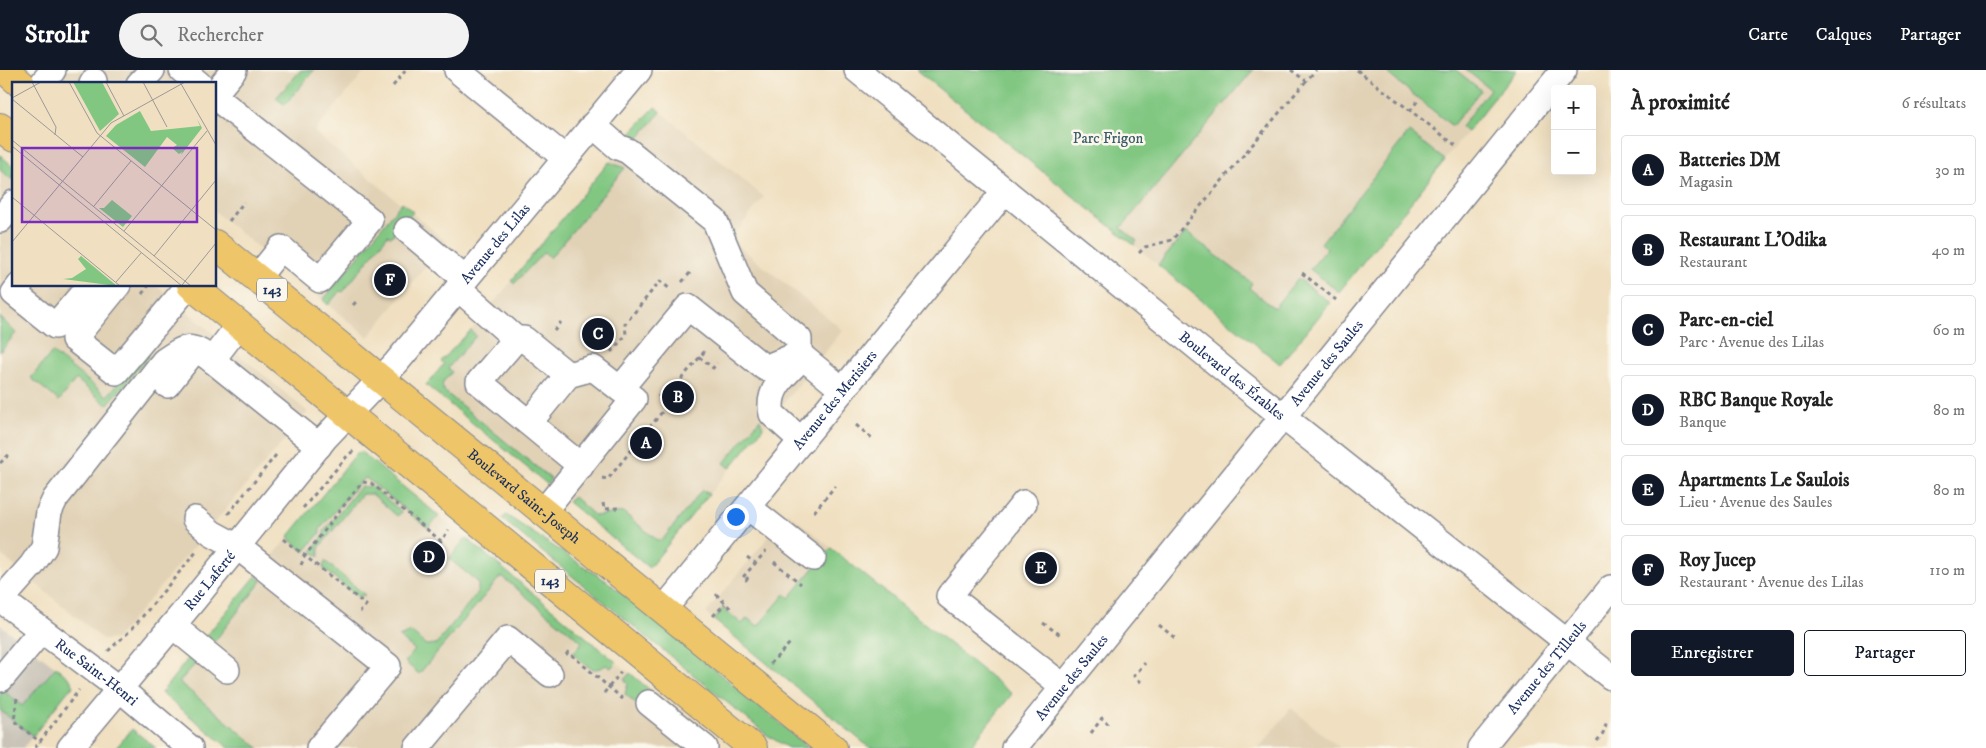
<!DOCTYPE html>
<html lang="fr">
<head>
<meta charset="utf-8">
<style>
	body { margin:0; font-family:"IM FELL DW Pica",serif; background:#f2f2f2; color:#222 }
	.controls { position:absolute; right:15px; top:15px; display:grid; overflow:hidden; border-radius:5px; box-shadow:0 5px 20px #0002 }
	.controls button { width:45px; height:45px; display:grid; place-items:center; padding:0; border:0; border-bottom:1px solid #e0e0e0; background:#fff; color:#222; font:25px sans-serif }
	.you { position:absolute; left:735px; top:446px; width:18px; height:18px; margin:-12px; border:4px solid #fff; border-radius:50%; background:#1a73e8; box-shadow:0 0 0 8px #1a73e833 }
	.badge { display:grid; place-items:center; width:32px; height:32px; border-radius:50%; background:#111827; color:#fff; font-size:16px; font-weight:700 }
	.pin { position:absolute; translate:-50% -50%; border:2px solid #fff; box-shadow:0 1px 5px #0006 }
	.list { margin:0; padding:0; list-style:none }
	h2 { display:flex; justify-content:space-between; align-items:center; height:65px; margin:0; padding:0 20px; font-size:21px }
	h2 small { font-size:16px; font-weight:400; color:#767676 }
	.list li { display:grid; grid-template-columns:32px 1fr auto; gap:15px; align-items:center; box-sizing:border-box; height:70px; margin:0 10px 10px; padding:0 10px; border:1px solid #e0e0e0; border-radius:5px }
	.list b { display:block; font-size:19px; white-space:nowrap }
	.list p { margin:0; font-size:16px; white-space:nowrap; color:#767676 }
	.list em { font-size:16px; font-style:normal; color:#767676 }
	.actions { display:flex; gap:10px; padding:15px 20px }
	.actions a { flex:1; padding:11px 0; border:1px solid #111827; border-radius:5px; text-align:center; font-size:18px; color:#111827 }
	.actions .main { background:#111827; color:#fff }
	.icon { flex:none; width:28px; height:28px; fill:none; stroke:currentColor; stroke-width:2; stroke-linecap:round; stroke-linejoin:round }
	.map { position:relative; flex:none; width:1611px; height:678px; overflow:hidden }
	header { display:flex; align-items:center; gap:30px; box-sizing:border-box; height:70px; padding:0 25px; background:#111827; color:#fff }
	header strong { font-size:24px }
	nav { display:flex; gap:28px; margin-inline-start:auto; font-size:18px }
	.search { width:350px; height:45px; background:#f2f2f2; display:flex; align-items:center; gap:12px; box-sizing:border-box; padding:0 18px; border-radius:28px; color:#767676; font-size:19px }
	main { display:flex }
	aside { flex:1; background:#fff }
	.map>svg:first-child { display:block }
	.built { fill:#e1d2b6 }
	.industrial { fill:#c9c3b8 }
	.green { fill:#81c782; stroke:#4e7b70 }
	.lines { fill:none; stroke-linecap:round; stroke-linejoin:round }
	.minor-casing { stroke:#868890; stroke-width:28 }
	.major-casing { stroke:#868890; stroke-width:30 }
	.path { stroke:#868890; stroke-width:3; stroke-dasharray:4 4; stroke-linecap:butt }
	.minor { stroke:#fff; stroke-width:25 }
	.major { stroke:#eec569; stroke-width:28 }
	.labels { text-anchor:middle; dominant-baseline:central; stroke-width:5; stroke-linejoin:round; paint-order:stroke }
	.shield { fill:#fbf7ec; stroke:#5e6b89; stroke-width:1 }
	.shield-label { font-size:14px; font-weight:bold; fill:#1b2f5e }
	.park-label { font-size:15px; fill:#3a5d69; stroke:#fbf7ec }
	.street-label { font-size:15px; fill:#1b2f5e; stroke:#fbf7ec }
	.inset-road { fill:none; stroke:#9b9999; stroke-width:1 }
	.view { fill:#7b2cbf; fill-opacity:0.15; stroke:#7b2cbf; stroke-width:2.5 }
	.inset-edge { fill:none; stroke:#1b2f5e; stroke-width:2.5 }
</style>
</head>
<body>
<header>
<strong>Strollr</strong>
<div class="search"><svg class="icon" aria-label="search" viewBox="0 0 24 24"><circle cx="10" cy="10" r="6"/><path d="M15 15l6 6"/></svg>Rechercher</div>
<nav><a>Carte</a><a>Calques</a><a>Partager</a></nav>
</header>
<main>
<div class="map">
<svg width="1611" height="678" viewBox="0 0 1611 678">
	<rect width="100%" height="100%" fill="#fbf7ec"/>
	<filter id="ink" filterUnits="userSpaceOnUse"><feTurbulence type="fractalNoise" baseFrequency=".02" numOctaves="2"/><feDisplacementMap in="SourceGraphic" scale="10" xChannelSelector="R" yChannelSelector="G"/><feConvolveMatrix kernelMatrix="1 2 1 2 8 2 1 2 1" color-interpolation-filters="sRGB"/></filter>
	<filter id="wash" filterUnits="userSpaceOnUse"><feTurbulence type="fractalNoise" baseFrequency=".0096" numOctaves="4" result="noise"/><feDisplacementMap in="SourceGraphic" scale="20" xChannelSelector="R" yChannelSelector="G"/><feGaussianBlur stdDeviation="1.12" result="paint"/><feColorMatrix in="noise" values="0 0 0 0 0 0 0 0 0 0 0 0 0 0 0 0 0 1.4 0 .05"/><feComposite in="paint" operator="in"/></filter>
	<g filter="url(#wash)">
		<rect width="100%" height="100%" fill="#f0e0c1"/>
		<path class="built" d="M41,0H366L314,62L446,171L368,267L215,142V14H57Z
			M1253,0H1466L1497,25L1280,294L1118,162Z
			M655,37L764,127L733,166L732,171L843,260L649,498L426,315Z
			M0,85L14,97V215H155L308,342L116,569L104,570L0,484Z
			M361,382L721,678H229L161,623L357,383Z
			M788,443L834,480L751,581L706,543Z
			M1291,638L1340,678H1259Z"/>
		<path class="industrial" d="M0,555L56,597L70,609L74,616L68,621L23,678H0Z"/>
		<path class="green" d="M301,0H314L285,35L276,28Z
			M916,0H1253L1121,158L1137,171L1134,175Z
			M1391,0H1456L1481,20L1452,56L1388,4Z
			M1466,0H1517L1467,62L1461,57L1490,19Z
			M655,37L661,42L637,70L629,65Z
			M1409,62L1445,90L1339,222L1310,199L1327,179L1321,173Z
			M0,85L14,97V109H11L0,100Z
			M609,92L625,98L550,188L544,182L514,214L511,211Z
			M402,132L413,142L391,167L388,165L343,222L340,221L328,235L323,230Z
			M1186,162L1252,213L1249,218L1274,238L1298,208L1330,233L1280,294L1158,195Z
			M0,247L16,263L0,282Z
			M471,260L476,266L448,298L452,302L444,311L442,316L444,321L551,409L547,414L426,315L444,294L441,291Z
			M52,282L107,326L145,284L149,286L107,335L76,309L59,331L31,308Z
			M760,349L763,358L730,398L724,393Z
			M361,382L439,446L428,458L366,408L362,410L320,459V463L304,482L288,467L357,383Z
			M370,415L402,442L397,446L372,424H362L319,478V487L312,481L324,465V461L361,416L367,417Z
			M702,420L709,424L649,498L568,432L574,427L595,446L623,442L657,470L663,469Z
			M506,445L608,512L810,678H788L767,665L502,449Z
			M466,468L616,592L611,598L606,595C591,605 586,594 573,584L582,572L501,506L419,604L405,592L415,580L399,567L411,562L426,575L436,574L478,522V512L449,489Z
			M831,478L1012,624L969,678H870L714,550L723,538L742,554L747,548L758,556L785,524L789,528Z
			M325,491L365,525L358,527L323,498Z
			M256,506L262,511L214,572L206,566Z
			M191,585L198,591L179,612L259,678H229L161,623Z
			M56,597L70,609L74,616L68,621L33,666L0,640V618L22,636Z
			M630,603L650,620L637,634L625,624L628,613L624,610Z
			M132,659L156,678H116Z"/>
	</g>
	<g filter="url(#ink)">
		<g class="lines">
			<g class="minor-casing">
				<g id="minor">
					<path d="M182,0L199,14"/>
					<path d="M457,0L565,88"/>
					<path id="s1" d="M857,0L1247,318L1611,607"/>
					<path d="M42,14L53,0"/>
					<path d="M92,14L94,11"/>
					<path d="M139,14L152,0"/>
					<path d="M215,23L234,0"/>
					<path d="M215,27L370,150L320,210L281,178L257,208"/>
					<path d="M593,55L618,77L628,81L715,151L745,223L799,269V284"/>
					<path d="M0,150L14,133"/>
					<path d="M407,160L465,209"/>
					<path d="M20,215L14,223L55,256L90,215"/>
					<path d="M118,215L74,269L116,302L189,215"/>
					<path d="M458,218L516,269H524L568,305"/>
					<path d="M516,269L479,312L581,396"/>
					<path d="M799,284L843,320"/>
					<path d="M212,290L319,376"/>
					<path d="M167,315L193,282"/>
					<path d="M529,353L568,305L593,298L620,319"/>
					<path d="M802,371L772,344C766,319 787,303 803,287"/>
					<path d="M1024,433L949,526L1064,617"/>
					<path d="M748,437L813,488"/>
					<path d="M543,442L634,329L620,319L688,237L765,298L799,284"/>
					<path d="M195,449L212,463L238,477L388,596L319,678"/>
					<path id="s2" d="M0,529L120,619L190,678"/>
					<path d="M1,530L32,495L44,477L49,442L55,429L164,291C186,276 190,273 212,290L239,255"/>
					<path id="s3" d="M664,539L1005,121"/>
					<path d="M173,556L227,600"/>
					<path d="M1,609L41,561"/>
					<path d="M649,633L705,678"/>
					<path id="s4" d="M70,678L193,531L325,368L396,293L639,0"/>
					<path d="M417,678L508,569L550,604"/>
					<path id="s5" d="M1014,678L1564,0"/>
					<path id="s6" d="M1481,678L1611,518"/>
				</g>
			</g>
			<g class="major-casing">
				<g id="major">
					<path d="M5,0L21,14"/>
					<path d="M0,57L14,68"/>
					<path id="s7" d="M215,174C420,343 628,509 833,678"/>
					<path d="M191,215L753,678"/>
				</g>
			</g>
			<path class="path" d="M1291,0L1306,11L1316,0
				M1357,0L1458,77
				M393,16L406,0
				M1410,41L1419,29
				M229,151L244,132
				M1139,183L1145,177L1172,170L1306,11
				M1302,203L1336,230
				M682,212L690,203
				M142,224L149,215
				M353,235L356,232
				M554,261L561,252
				M611,282L626,265L625,254L660,211L670,219
				M699,287L713,298L717,293
				M676,315L705,281
				M856,355L873,369
				M0,393L10,384
				M602,408L608,409L666,337L664,330L658,325
				M603,433L604,439L619,438
				M303,438L349,384L354,381
				M814,442L835,416
				M228,444L276,385
				M284,469L366,535L360,542
				M436,477L441,471
				M747,487L755,493
				M774,492L801,514
				M301,495L305,486L362,412L371,413L441,471L449,460
				M748,507L746,510L743,507L766,481
				M716,524L733,541
				M713,546L725,534
				M1043,553L1062,566
				M1159,555L1176,569
				M108,581L132,559L197,481
				M566,585L568,582L624,630
				M770,594L792,571
				M1141,612L1134,606L1145,593
				M604,623L621,602
				M17,628L14,651L40,672
				M1091,663L1102,648L1108,654
				M1597,671L1603,663L1607,651
				M35,678L79,620"/>
			<use href="#minor" class="minor"/>
			<use href="#major" class="major"/>
		</g>
	</g>
	<g class="labels">
		<g class="shield">
			<rect x="257" y="208.5" width="30" height="23" rx="4"/>
			<rect x="535" y="499.5" width="30" height="23" rx="4"/>
		</g>
		<g class="shield-label">
			<text x="272" y="220">143</text>
			<text x="550" y="511">143</text>
		</g>
		<g class="park-label">
			<text x="1108" y="68">Parc Frigon</text>
		</g>
		<g class="street-label">
			<text stroke="none"><textPath href="#s4" startOffset="660">Avenue des Lilas</textPath></text>
			<text stroke="none"><textPath href="#s5" startOffset="496">Avenue des Saules</textPath></text>
			<text stroke="none"><textPath href="#s1" startOffset="484">Boulevard des Érables</textPath></text>
			<text stroke="none"><textPath href="#s3" startOffset="270">Avenue des Merisiers</textPath></text>
			<text stroke="none"><textPath href="#s7" startOffset="399">Boulevard Saint-Joseph</textPath></text>
			<text stroke="none"><textPath href="#s4" startOffset="218">Rue Laferté</textPath></text>
			<text stroke="none"><textPath href="#s6" startOffset="104">Avenue des Tilleuls</textPath></text>
			<text stroke="none"><textPath href="#s2" startOffset="121">Rue Saint-Henri</textPath></text>
			<text stroke="none"><textPath href="#s5" startOffset="91">Avenue des Saules</textPath></text>
		</g>
	</g>
	<g transform="translate(12 12)">
		<rect width="204" height="204" fill="#f0e0c1"/>
		<path d="M61,0H90L107,32L88,49ZM128,29L139,49L188,44L185,37L190,46L169,73L170,70L167,72L160,66L165,63L155,55L133,85L94,54L104,43ZM100,118L120,134L111,145L87,126H92ZM69,174L105,204L51,197L60,196L74,187L66,177Z" fill="#81c782"/>
		<path class="inset-road" d="M20,0L44,45L43,53M57,0L85,51L204,148M94,0L112,34M131,0L155,45M168,0L204,63M0,16L29,0M0,17L71,75M0,58L179,204M0,64L170,204M0,115L108,204M82,124L119,79M112,149L195,49M0,160L99,41L173,0M142,174L204,98M104,200L129,171M170,203L204,161"/>
		<path class="view" d="M10,66H185V140H10Z"/>
		<rect width="204" height="204" class="inset-edge"/>
	</g>
</svg>
<div class="controls">
<button>+</button>
<button>−</button>
</div>
<div class="you"></div>
<div class="pin badge" style="left:646px;top:373px">A</div>
<div class="pin badge" style="left:678px;top:327px">B</div>
<div class="pin badge" style="left:598px;top:264px">C</div>
<div class="pin badge" style="left:429px;top:487px">D</div>
<div class="pin badge" style="left:1041px;top:498px">E</div>
<div class="pin badge" style="left:390px;top:210px">F</div>
</div>
<aside>
<h2>À proximité<small>6 résultats</small></h2>
<ul class="list">
<li><span class="badge">A</span><div><b>Batteries DM</b><p>Magasin</p></div><em>30 m</em></li>
<li><span class="badge">B</span><div><b>Restaurant L'Odika</b><p>Restaurant</p></div><em>40 m</em></li>
<li><span class="badge">C</span><div><b>Parc-en-ciel</b><p>Parc · Avenue des Lilas</p></div><em>60 m</em></li>
<li><span class="badge">D</span><div><b>RBC Banque Royale</b><p>Banque</p></div><em>80 m</em></li>
<li><span class="badge">E</span><div><b>Apartments Le Saulois</b><p>Lieu · Avenue des Saules</p></div><em>80 m</em></li>
<li><span class="badge">F</span><div><b>Roy Jucep</b><p>Restaurant · Avenue des Lilas</p></div><em>110 m</em></li>
</ul>
<div class="actions"><a class="main">Enregistrer</a><a>Partager</a></div>
</aside>
</main>
</body>
</html>
